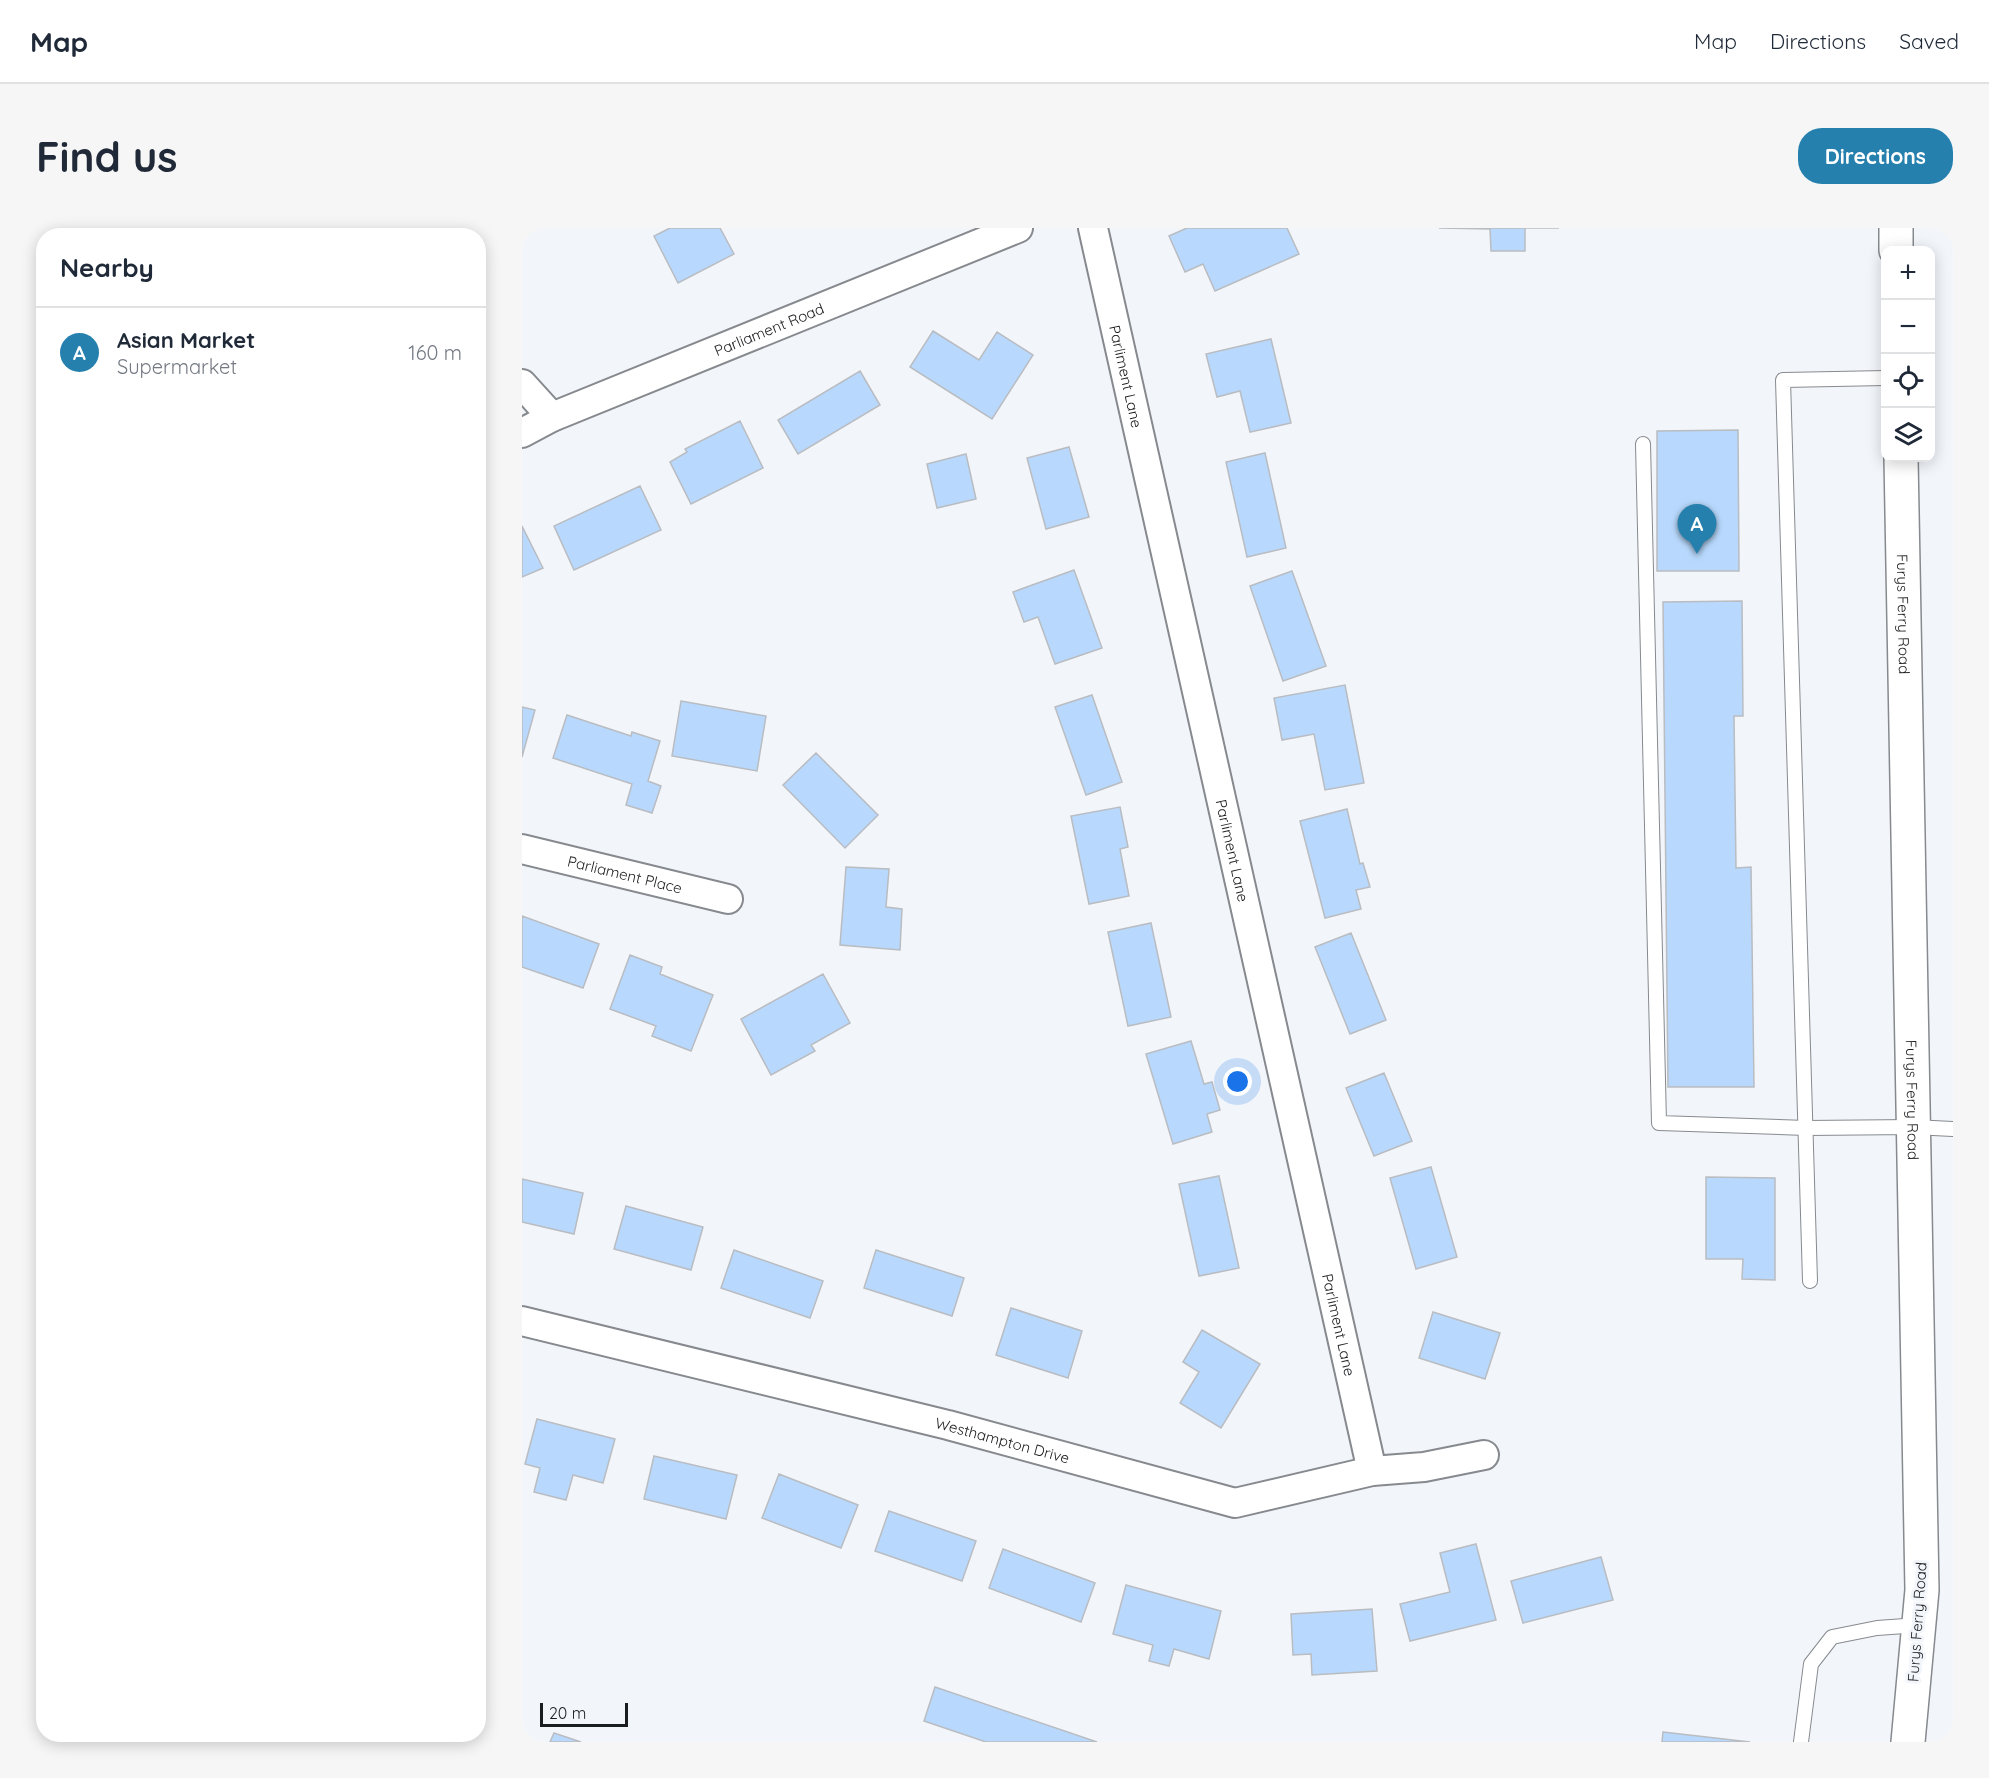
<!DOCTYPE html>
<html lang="en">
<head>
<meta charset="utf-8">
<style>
	body { margin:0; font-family:Quicksand,sans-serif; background:#f6f6f7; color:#1f2937 }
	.controls { position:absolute; right:18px; top:18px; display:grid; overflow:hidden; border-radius:12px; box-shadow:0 3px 15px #0003 }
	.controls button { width:54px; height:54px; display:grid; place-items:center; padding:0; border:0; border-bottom:2px solid #e0e1e3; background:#fff; color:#1f2937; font:30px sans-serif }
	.scale { position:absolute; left:18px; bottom:15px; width:88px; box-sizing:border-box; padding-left:6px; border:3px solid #1b1c1e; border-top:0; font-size:16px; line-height:21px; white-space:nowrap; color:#1b1c1e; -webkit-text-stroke:4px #f2f6fb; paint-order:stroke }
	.you { position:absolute; left:716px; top:854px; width:21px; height:21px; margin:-15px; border:4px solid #fff; border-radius:50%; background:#1a73e8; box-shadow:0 0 0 9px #1a73e833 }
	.badge { display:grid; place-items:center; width:39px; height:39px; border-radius:50%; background:#2580ae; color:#fff; font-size:20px; font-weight:700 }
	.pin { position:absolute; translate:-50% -50px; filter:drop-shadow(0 2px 3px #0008) }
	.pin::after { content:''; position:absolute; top:32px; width:21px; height:18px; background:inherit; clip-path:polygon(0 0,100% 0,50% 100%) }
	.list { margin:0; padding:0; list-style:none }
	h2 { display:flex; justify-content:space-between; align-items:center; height:78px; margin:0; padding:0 24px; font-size:26px }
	h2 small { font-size:20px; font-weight:400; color:#747a83 }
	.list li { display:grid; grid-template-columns:39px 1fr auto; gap:18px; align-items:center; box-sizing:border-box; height:90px; padding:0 24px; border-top:2px solid #e0e1e3 }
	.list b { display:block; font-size:22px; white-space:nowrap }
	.list p { margin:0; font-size:20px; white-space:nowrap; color:#747a83 }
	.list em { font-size:20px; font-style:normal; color:#747a83 }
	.icon { flex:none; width:33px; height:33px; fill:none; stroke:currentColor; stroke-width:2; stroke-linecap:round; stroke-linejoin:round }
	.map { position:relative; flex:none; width:1431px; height:1514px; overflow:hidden; border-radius:24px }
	header { display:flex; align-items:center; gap:36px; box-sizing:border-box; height:84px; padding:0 30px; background:#fff; border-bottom:2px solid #e0e1e3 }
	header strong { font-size:28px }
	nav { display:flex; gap:33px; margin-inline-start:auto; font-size:21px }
	.intro { display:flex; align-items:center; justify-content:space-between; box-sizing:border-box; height:144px; padding:0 36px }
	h1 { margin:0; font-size:42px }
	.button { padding:15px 27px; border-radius:24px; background:#2580ae; color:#fff; font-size:21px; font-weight:700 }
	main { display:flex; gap:36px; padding:0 36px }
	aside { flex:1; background:#fff; border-radius:24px; box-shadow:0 3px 15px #0003 }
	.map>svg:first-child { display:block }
	.building { fill:#b8d9fd; stroke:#b9bcc1; stroke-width:1.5 }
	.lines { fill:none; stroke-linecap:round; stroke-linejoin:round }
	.lane-casing { stroke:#868a8e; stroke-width:16 }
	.street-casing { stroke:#868a8e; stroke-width:32 }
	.secondary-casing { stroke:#868a8e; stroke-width:36 }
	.lane { stroke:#fff; stroke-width:14 }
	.street { stroke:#fff; stroke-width:28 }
	.secondary { stroke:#fff; stroke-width:33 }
	.labels { text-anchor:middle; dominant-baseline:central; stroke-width:6; stroke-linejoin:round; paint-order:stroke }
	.street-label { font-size:15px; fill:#1b1c1e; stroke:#f2f6fb }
</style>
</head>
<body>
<header>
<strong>Map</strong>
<nav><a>Map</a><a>Directions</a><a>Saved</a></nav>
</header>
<div class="intro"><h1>Find us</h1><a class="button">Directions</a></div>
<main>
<aside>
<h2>Nearby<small></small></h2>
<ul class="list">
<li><span class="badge">A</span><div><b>Asian Market</b><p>Supermarket</p></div><em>160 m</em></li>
</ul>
</aside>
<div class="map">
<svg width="1431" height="1514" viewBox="0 0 1431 1514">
	<rect width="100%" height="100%" fill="#f2f6fb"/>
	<path class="building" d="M148,0H198L212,26L156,55L132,8Z
		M665,0H765L777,26L693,63L681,36L663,44L647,8Z
		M917,0H1037H1003V23H969L968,1Z
		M411,103L457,132L475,104L511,127L470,191L388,139Z
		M749,111L769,195L728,204L718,163L695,169L684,126Z
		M338,143L358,177L276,226L256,192Z
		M218,193L241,240L169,276L148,234L165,224L163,221Z
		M1216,202L1217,343H1135V203Z
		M547,219L567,289L524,301L505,230Z
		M743,225L764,320L725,329L704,234Z
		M444,226L454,271L415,280L405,236Z
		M118,258L139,302L52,342L32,298Z
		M0,298L21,340L0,349Z
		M552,342L580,420L533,436L516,389L502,394L491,364Z
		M770,343L804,438L761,453L728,358Z
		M1220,373L1221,488H1212L1214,640L1229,639L1232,859H1146L1141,374Z
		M823,457L842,555L803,562L792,506L760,512L752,470Z
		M570,467L600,554L564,567L533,479Z
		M159,473L244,488L235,543L150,528Z
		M0,479L13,482L0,529Z
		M45,487L109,508L110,504L138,513L126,553L139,558L130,585L104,577L110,556L31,530Z
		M294,525L356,587L323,620L261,557Z
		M598,579L606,619L598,621L607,668L567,676L549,588Z
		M825,581L838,636L841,635L848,659L834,662L839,681L803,690L778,593Z
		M324,639L367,641L364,679L380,681L378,722L318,717Z
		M0,688L77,716L61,760L0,739Z
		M629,695L649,789L606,798L586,704Z
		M829,705L864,792L828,806L793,719Z
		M108,727L140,739L138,746L191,767L169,823L130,808L134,798L88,781Z
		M301,746L328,795L289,817L293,823L249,847L219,791Z
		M669,813L682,856L690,854L698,882L685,886L690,904L651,916L624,826Z
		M862,845L890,913L852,928L824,860Z
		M909,939L935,1029L894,1041L868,950Z
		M697,948L717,1040L677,1048L657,956Z
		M1184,949L1253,950V1052L1220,1051L1221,1031H1184Z
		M0,951L61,965L52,1006L0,994Z
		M104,978L181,999L169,1042L92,1021Z
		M212,1022L301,1053L288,1090L199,1060Z
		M354,1022L442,1050L430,1088L342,1060Z
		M489,1080L560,1103L546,1150L474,1127Z
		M911,1084L978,1105L963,1151L897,1130Z
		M680,1102L738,1136L699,1200L658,1175L677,1144L661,1134Z
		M15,1191L93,1211L81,1255L51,1247L44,1272L12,1264L18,1240L3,1236Z
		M132,1228L215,1247L204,1291L122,1271Z
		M257,1246L336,1277L319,1320L240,1290Z
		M367,1283L454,1313L440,1353L353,1323Z
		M954,1316L974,1392L888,1413L878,1376L928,1364L918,1325Z
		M481,1321L573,1355L559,1394L467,1360Z
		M1079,1329L1091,1372L1001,1395L989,1353Z
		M604,1357L699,1383L687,1431L652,1421L647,1438L627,1433L631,1417L591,1406Z
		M850,1381L855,1443L790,1447L789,1426L771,1427L769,1386Z
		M413,1459L575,1514H464L402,1493Z
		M1141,1504L1228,1514H1140Z
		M32,1505L59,1514H28Z"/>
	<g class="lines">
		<g class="lane-casing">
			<path id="lane" d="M1121,216L1137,895L1284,900L1391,899L1431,901
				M1288,1053L1261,152L1364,150
				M1279,1514L1289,1436L1310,1409L1355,1400L1397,1397"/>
		</g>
		<g class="street-casing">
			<g id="street">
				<path id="s1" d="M571,0L850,1243"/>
				<path d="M0,156L30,189"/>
				<path id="s2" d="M0,205L30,189L496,0"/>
				<path id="s3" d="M0,621L206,671"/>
				<path id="s4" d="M0,1093L426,1197L713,1275L850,1243L902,1239L962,1227"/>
			</g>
		</g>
		<g class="secondary-casing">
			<g id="secondary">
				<path d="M1374,0V22"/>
				<path id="s5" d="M1379,230L1400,1362L1386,1514"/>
			</g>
		</g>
		<use href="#lane" class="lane"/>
		<use href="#street" class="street"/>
		<use href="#secondary" class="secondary"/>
	</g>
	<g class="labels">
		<g class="street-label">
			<text stroke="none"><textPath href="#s2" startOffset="268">Parliament Road</textPath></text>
			<text stroke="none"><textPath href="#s1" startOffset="152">Parliment Lane</textPath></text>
			<text stroke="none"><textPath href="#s5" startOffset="156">Furys Ferry Road</textPath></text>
			<text stroke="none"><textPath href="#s1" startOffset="638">Parliment Lane</textPath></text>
			<text stroke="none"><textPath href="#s3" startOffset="106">Parliament Place</textPath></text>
			<text stroke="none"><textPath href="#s5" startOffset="642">Furys Ferry Road</textPath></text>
			<text stroke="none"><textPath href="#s1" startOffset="1124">Parliment Lane</textPath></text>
			<text stroke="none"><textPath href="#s4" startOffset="495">Westhampton Drive</textPath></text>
			<text transform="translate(1395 1394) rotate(-86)">Furys Ferry Road</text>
		</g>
	</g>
</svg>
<div class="controls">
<button>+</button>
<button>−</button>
<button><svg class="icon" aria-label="locate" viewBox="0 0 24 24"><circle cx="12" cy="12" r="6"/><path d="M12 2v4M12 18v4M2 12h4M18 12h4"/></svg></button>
<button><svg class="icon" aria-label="layers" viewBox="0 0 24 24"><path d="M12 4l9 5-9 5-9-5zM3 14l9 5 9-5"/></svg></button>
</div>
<div class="scale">20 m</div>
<div class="you"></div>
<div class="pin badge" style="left:1175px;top:326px">A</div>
</div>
</main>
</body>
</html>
